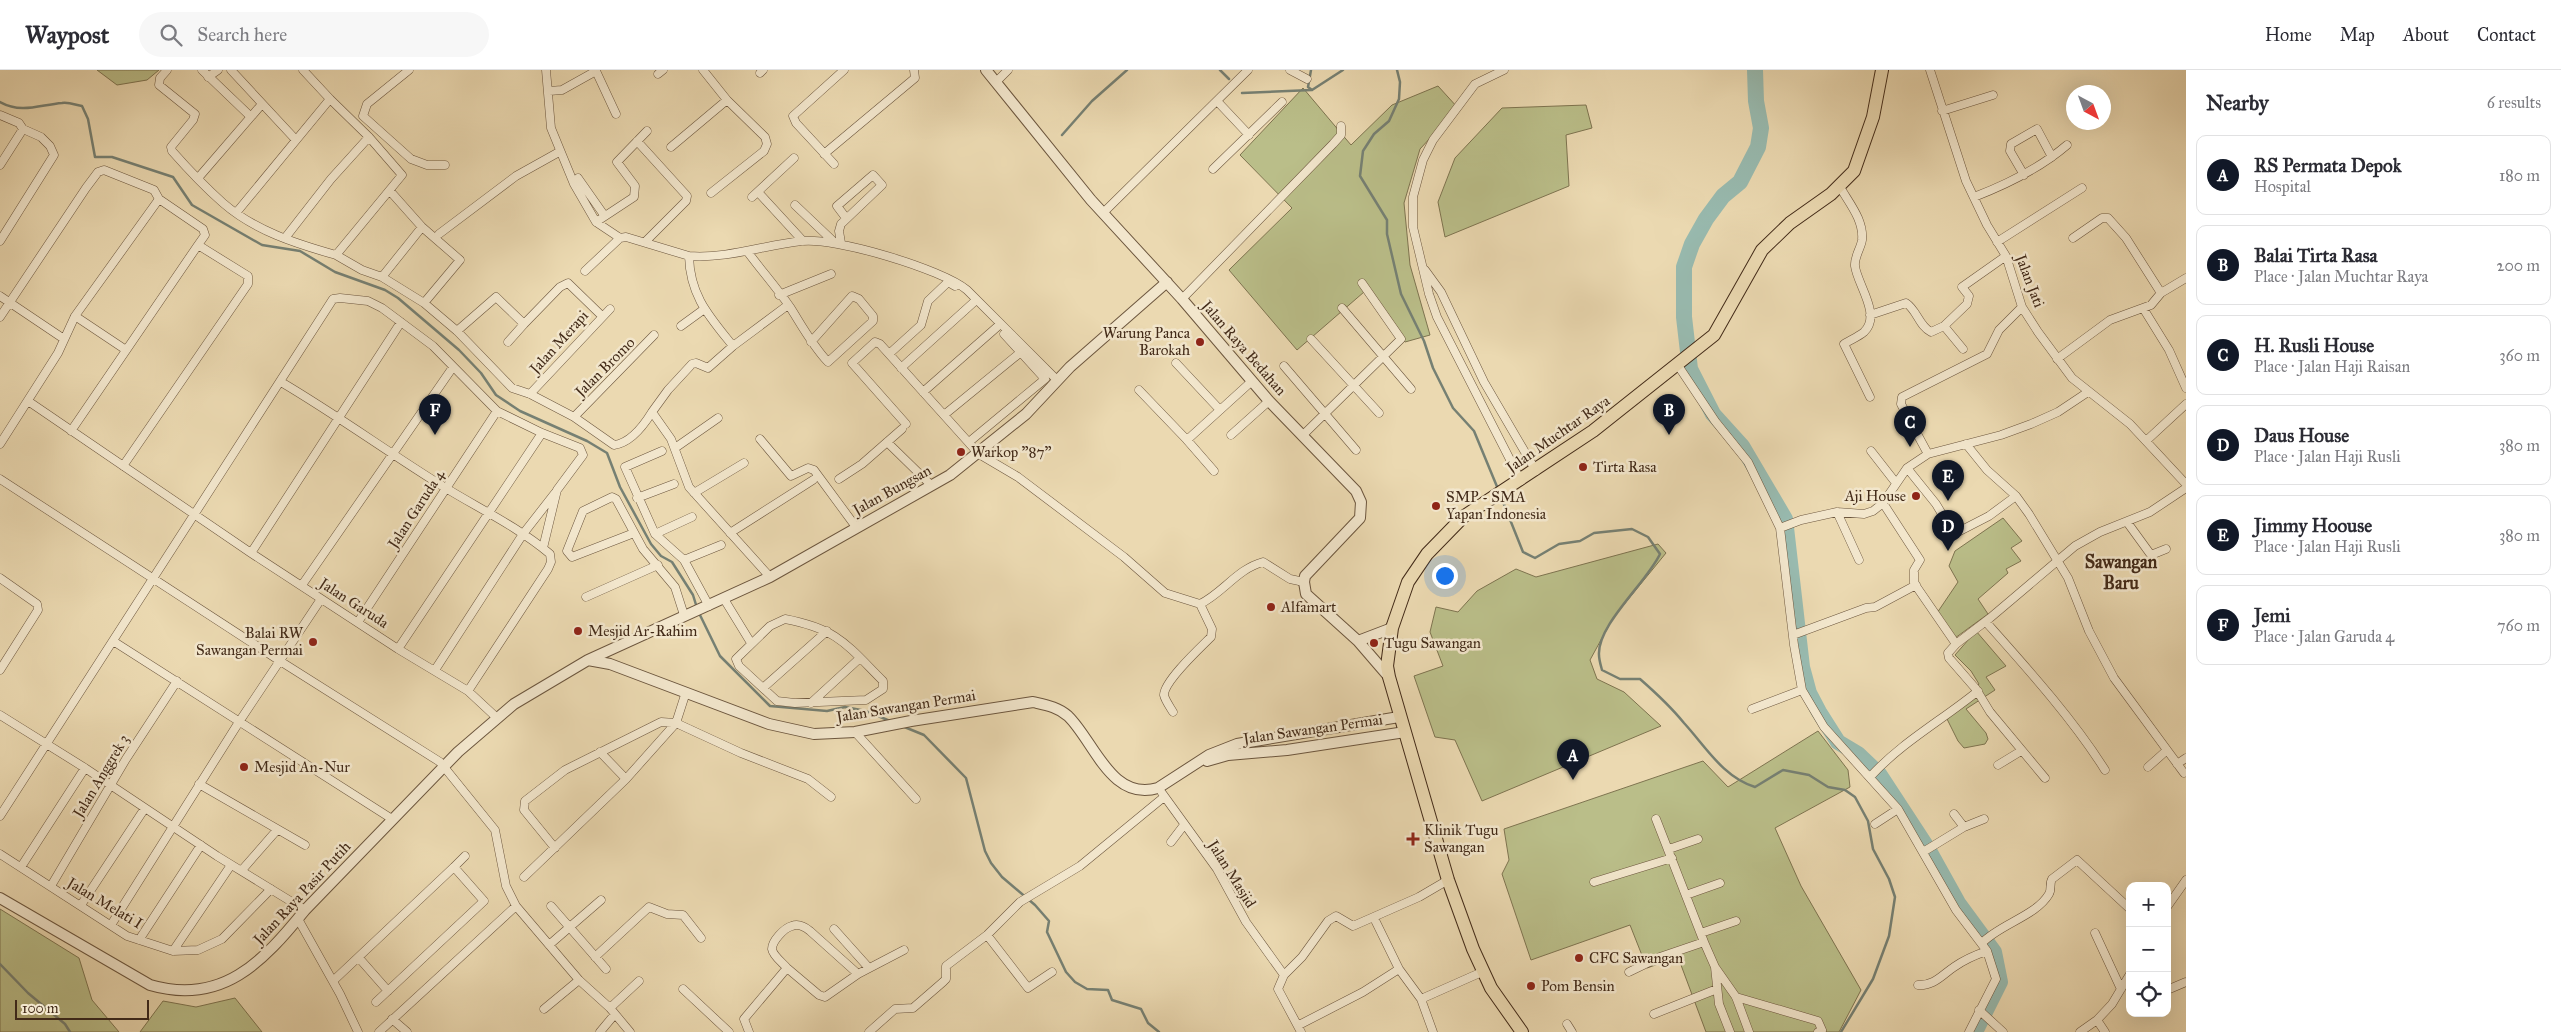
<!DOCTYPE html>
<html lang="en">
<head>
<meta charset="utf-8">
<style>
	body { margin:0; font-family:"IM FELL Great Primer",serif; background:#f7f7f7; color:#2b2b33 }
	.controls { position:absolute; right:15px; bottom:15px; display:grid; overflow:hidden; border-radius:10px; box-shadow:0 5px 20px #0002 }
	.controls button { width:45px; height:45px; display:grid; place-items:center; padding:0; border:0; border-bottom:1px solid #e1e1e2; background:#fff; color:#2b2b33; font:25px sans-serif }
	.compass { position:absolute; left:2066px; top:15px; width:45px; height:45px; border-radius:50%; background:#fff; box-shadow:0 5px 20px #0002; rotate:139deg }
	.scale { position:absolute; left:15px; bottom:12px; width:134px; box-sizing:border-box; padding-left:5px; border:2px solid #422a18; border-top:0; font-size:14px; line-height:18px; white-space:nowrap; color:#422a18; -webkit-text-stroke:4px #f2e6cc; paint-order:stroke }
	.you { position:absolute; left:1444px; top:505px; width:18px; height:18px; margin:-12px; border:4px solid #fff; border-radius:50%; background:#1a73e8; box-shadow:0 0 0 8px #1a73e833 }
	.badge { display:grid; place-items:center; width:32px; height:32px; border-radius:50%; background:#111827; color:#fff; font-size:16px; font-weight:700 }
	.pin { position:absolute; translate:-50% -41px; filter:drop-shadow(0 1px 2px #0008) }
	.pin::after { content:''; position:absolute; top:26px; width:18px; height:15px; background:inherit; clip-path:polygon(0 0,100% 0,50% 100%) }
	.list { margin:0; padding:0; list-style:none }
	h2 { display:flex; justify-content:space-between; align-items:center; height:65px; margin:0; padding:0 20px; font-size:21px }
	h2 small { font-size:16px; font-weight:400; color:#7c7c81 }
	.list li { display:grid; grid-template-columns:32px 1fr auto; gap:15px; align-items:center; box-sizing:border-box; height:80px; margin:0 10px 10px; padding:0 10px; border:1px solid #e1e1e2; border-radius:10px }
	.list b { display:block; font-size:19px; white-space:nowrap }
	.list p { margin:0; font-size:16px; white-space:nowrap; color:#7c7c81 }
	.list em { font-size:16px; font-style:normal; color:#7c7c81 }
	.icon { flex:none; width:28px; height:28px; fill:none; stroke:currentColor; stroke-width:2; stroke-linecap:round; stroke-linejoin:round }
	.map { position:relative; flex:none; width:2186px; height:962px; overflow:hidden }
	header { display:flex; align-items:center; gap:30px; box-sizing:border-box; height:70px; padding:0 25px; background:#fff; border-bottom:1px solid #e1e1e2 }
	header strong { font-size:24px }
	nav { display:flex; gap:28px; margin-inline-start:auto; font-size:18px }
	.search { width:350px; height:45px; background:#f7f7f7; display:flex; align-items:center; gap:12px; box-sizing:border-box; padding:0 18px; border-radius:28px; color:#7c7c81; font-size:19px }
	main { display:flex }
	aside { flex:1; background:#fff }
	.map>svg:first-child { display:block }
	.green { fill:#babe89; stroke:#7e7450 }
	.lines { fill:none; stroke-linecap:round; stroke-linejoin:round }
	.stream { stroke:#768073; stroke-width:2.5 }
	.river { stroke:#98baaf; stroke-width:16 }
	.minor-casing { stroke:#6c563e; stroke-width:9 }
	.tertiary-casing { stroke:#6c563e; stroke-width:12 }
	.trunk-casing { stroke:#422a18; stroke-width:14 }
	.minor { stroke:#f2e6cc; stroke-width:8 }
	.tertiary { stroke:#f2e6cc; stroke-width:10 }
	.trunk { stroke:#ebd9b1; stroke-width:12 }
	.poi-dot { fill:#8f2418; stroke:#f2e6cc; stroke-width:2 }
	.labels { text-anchor:middle; dominant-baseline:central; stroke-width:5; stroke-linejoin:round; paint-order:stroke }
	.street-label { font-size:15px; fill:#422a18; stroke:#f2e6cc }
	.poi-label { font-size:15px; fill:#422a18; stroke:#f2e6cc; text-anchor:start }
	.quarter-label { font-size:18px; font-weight:bold; fill:#422a18; stroke:#f2e6cc }
</style>
</head>
<body>
<header>
<strong>Waypost</strong>
<div class="search"><svg class="icon" aria-label="search" viewBox="0 0 24 24"><circle cx="10" cy="10" r="6"/><path d="M15 15l6 6"/></svg>Search here</div>
<nav><a>Home</a><a>Map</a><a>About</a><a>Contact</a></nav>
</header>
<main>
<div class="map">
<svg width="2186" height="962" viewBox="0 0 2186 962">
	<rect width="100%" height="100%" fill="#ebd9b1"/>
	<filter id="stains"><feTurbulence type="fractalNoise" baseFrequency=".004" numOctaves="4"/><feColorMatrix values="0 0 0 0 .2 0 0 0 0 .09 0 0 0 0 .02 0 0 0 .5 -.17"/></filter>
	<radialGradient id="worn" r=".72"><stop offset=".6" stop-color="#630" stop-opacity="0"/><stop offset="1" stop-color="#630" stop-opacity=".3"/></radialGradient>
	<path class="green" d="M97,0H159L147,10L117,15Z
		M1438,16L1458,38L1420,79L1404,133L1410,195L1430,265L1405,272L1364,222L1297,280L1229,200L1292,138L1240,85L1303,18L1351,75L1392,35Z
		M1586,35L1592,58L1566,65L1569,116L1445,167L1438,132L1455,88L1502,38Z
		M2003,448L2022,471L2011,478L2021,491L2006,499L2008,503L1978,529L1988,544L1955,568L1937,543L1958,512L1949,496L1955,481Z
		M1658,474L1666,483L1613,548L1590,590L1597,609L1624,622L1661,656L1482,731L1455,670L1435,667L1414,606L1443,596L1430,562L1436,537L1458,542L1477,521L1516,499L1536,507Z
		M1976,561L2006,596L1986,607L1995,620L1966,639L1986,663L1988,669L1985,674L1964,678L1958,671L1947,649L1979,614L1971,601L1955,585Z
		M1818,661L1848,700L1850,717L1775,758L1801,816L1861,920L1839,962H1706L1678,887L1647,898L1630,855L1531,890L1502,804L1509,790L1504,759L1703,691L1728,717Z
		M0,839L79,888L92,930L119,962H0Z
		M235,928L262,962H140L163,931L196,937Z"/>
	<g class="lines">
		<path class="stream" d="M1220,0L1229,9
			M1311,0L1308,17L1312,20
			M1397,0L1400,12L1399,29L1389,51L1374,64L1363,81L1360,106L1387,150V164L1401,224L1424,271L1433,298L1453,338L1474,361L1498,419
			M1242,23L1312,20L1343,0
			M0,32C22,44 39,35 62,33C69,32 76,35 82,36L88,49L95,87H112L173,107L192,135L262,175L300,181L335,202L385,220L398,228L459,280L481,303L496,325L520,341L587,371L607,383L620,417L651,474L661,486L672,492L693,525L697,538
			M1062,65L1092,31L1127,0
			M1501,427L1523,482L1535,488L1559,474L1580,471L1594,463L1632,459L1648,467L1660,484C1647,512 1597,555 1599,585C1599,590 1601,596 1602,600L1620,609H1640C1656,623 1671,637 1684,653C1706,677 1723,707 1755,717L1783,700L1809,705L1828,717L1845,720L1855,727L1868,751L1873,779L1889,809L1895,827L1889,866L1873,909L1841,962
			M699,543L720,586L770,636L827,641L845,637L866,641L890,651
			M902,656L924,665L966,708L985,781L991,793L1002,807L1035,835L1049,851L1047,862L1066,902L1075,912L1087,919L1108,920L1112,930L1141,939L1148,953L1159,962
			M0,894L28,923L65,954L70,962"/>
		<path class="river" d="M1755,0L1756,31L1761,58L1758,77L1740,112L1723,126L1706,149L1692,174L1684,197V247L1690,299L1713,344L1742,376L1785,449L1802,597L1809,623L1819,642L1838,672L1858,684L1879,704L1928,779L1958,833L1994,882L2000,912L1975,962"/>
		<g class="minor-casing">
			<path id="minor" d="M167,0L160,8L159,15L195,44L193,50L171,77L172,81C187,98 206,118 223,133C255,161 297,174 336,185
				M202,0L250,46
				M231,0L296,70
				M303,0L330,29
				M409,0L367,34L363,46L411,89L427,95H445
				M546,0L551,58L574,114L596,152L620,168L626,167L689,186C727,189 764,175 802,171C834,167 942,199 967,220L1057,310
				M1290,0L1307,9
				M1504,0L1475,14L1433,70L1423,90L1413,127V157L1429,224L1437,247L1521,411
				M1930,0L1966,111L1987,155L2006,186L2022,237L2038,262L2072,308L2130,354L2186,414
				M760,3L763,0
				M658,4L663,0
				M208,7L218,0
				M996,12L1008,0
				M549,21L562,20L596,1L616,44
				M1217,31L1249,65
				M1942,41L1993,25
				M0,45L19,53L23,59L41,67L50,76L54,85L0,171
				M637,71L687,126L686,131L645,172
				M671,77L727,30L703,0
				M824,84L915,8L914,0
				M834,94L796,53L793,46L844,0
				M0,95L23,59
				M1213,99L1282,32
				M2024,105L2010,81L2011,74L2037,59L2052,87
				M199,107L262,34
				M578,108L604,145
				M1840,117C1849,133 1864,150 1862,170C1861,178 1854,187 1855,196C1857,214 1882,245 1864,262C1858,267 1850,270 1844,274L1870,327
				M390,121L422,157L460,190L424,233
				M758,122L803,171
				M711,123L764,81L767,74L765,67L727,30
				M752,127L794,88
				M1974,127C2008,114 2039,99 2067,75
				M795,135L834,172
				M236,143L330,29L369,67L402,105L336,185L362,200L382,207L424,233L457,261L512,318L530,324L574,347L614,375C631,373 644,355 652,342L671,369L689,417L770,507
				M1103,143L1248,0
				M596,152L634,127L635,116L617,92L647,61
				M439,164L516,106L559,82
				M285,168L331,109L369,67
				M2073,168L2102,148H2108L2126,168L2161,223
				M1997,172L2082,118
				M841,173L839,161L841,154L882,115L873,105L837,136L846,148
				M747,181C761,200 777,218 790,237C802,256 812,275 828,292L873,251V246L859,229L852,226L811,272
				M689,186C690,226 709,246 733,276L788,235
				M1425,200L1441,222L1484,312L1536,401
				M585,201L620,168
				M382,207L422,157
				M779,225L831,204
				M0,226L64,269
				M1182,229L1333,74L1341,65V56
				M1342,238L1411,319
				M2143,238L2169,280L2186,318
				M1870,245L1906,233C1917,240 1919,256 1931,262L1944,256
				M75,246L126,280
				M0,247L86,118L98,102L104,100L154,120L159,129L203,159L205,165L198,175
				M681,256L703,240
				M457,261L496,227L524,254L560,217L568,213L602,246
				M1311,269L1379,343
				M508,272L524,254
				M1963,279L1944,256L1967,234L1969,226L1962,217L2006,186
				M889,284L921,255L928,231L948,212L955,216
				M2057,289L2110,250L2151,235L2161,223L2186,208
				M1176,293L1220,340
				M1677,294L1715,351L1748,392L1780,458L1794,575L1802,620L1824,657L1898,739L1956,840L1987,881L1996,909L1969,962
				M1284,296L1356,380
				M901,298L974,232
				M281,312C337,345 389,383 444,417C480,439 518,457 550,484L551,492L548,499L468,621
				M1139,320L1187,370L1252,311
				M923,322L997,257
				M530,324L610,239
				M28,331L251,483L398,579L468,621L496,647
				M652,342L668,320L692,294L696,293L708,298L733,276
				M944,345L1021,282
				M574,347L654,265
				M906,354L852,293L875,272L880,274L979,384L1018,407L1124,487L1165,523L1200,534C1223,523 1237,499 1263,492L1290,509L1304,512
				M71,361L198,175L248,206V214L123,396
				M1231,365L1269,331
				M1302,366L1401,269L1362,213
				M760,369L791,406L808,398L814,400L856,457
				M1187,370L1214,401
				M2146,371L2186,334
				M887,372L931,415
				M969,372L1045,309L1004,264
				M0,374L58,283L75,246L159,129
				M1966,374L1987,400L2016,426L2029,444L2068,508L2089,561L2114,608L2184,703
				M675,378L718,348
				M662,381L625,397L655,464L684,490L709,536
				M1871,381L1896,413
				M1928,384L1901,334L1902,327L1987,284L1999,260L2022,237
				M1907,398L1936,434L1954,464L1989,446L2016,426
				M0,409L280,591L440,692L495,760L506,816L516,836L579,910L610,938L630,962
				M839,409L862,394L902,359
				M694,423L744,393
				M637,428L674,414
				M1883,433L1920,490L1914,500V513L1956,574
				M1837,442L1859,490
				M2127,452L2151,485L2166,479
				M1780,458L1801,450L1837,442L1864,444L1873,441L1883,433L1907,398L1928,384L2001,365L2031,354L2058,342L2088,322
				M634,463L572,487L567,481L583,441L612,427L616,429L643,479L675,517L684,545
				M730,463L813,410
				M655,464L692,447
				M251,483L401,252
				M684,490L721,475
				M0,508L37,534L38,540L0,600
				M302,515L453,297
				M586,527L658,495
				M724,529L751,573
				M785,549C838,559 847,575 883,611V619L866,630L795,633L777,631L739,596L736,589L770,556Z
				M358,552L497,341
				M1986,552C2026,597 2073,649 2105,700
				M1793,565L1866,538L1875,537L1916,515
				M113,571L392,749
				M398,579L542,363
				M435,600L523,464L555,423
				M763,618L827,561
				M811,633L860,588
				M1752,639L1802,620
				M1173,642C1170,637 1165,630 1164,625C1164,611 1201,577 1211,567L1212,559L1200,534
				M0,645L85,698L217,786L305,840
				M855,662L916,729
				M600,682L626,709
				M2177,694L2186,688
				M1998,695L2021,681
				M2148,697L2166,681
				M1870,707C1902,672 1941,651 1978,621
				M2045,708L1990,642L1976,619L1949,588L1948,583L1956,574L1990,548L2075,476L2100,462L2150,442L2186,418
				M199,714L305,775
				M1162,723L1217,799L1246,852L1284,905
				M1954,744L1964,757
				M0,746L333,229L340,228L368,231L382,238L433,276L497,341L542,363L580,378L583,385L557,420L543,478
				M1875,754L1898,739
				M1171,772L1184,755
				M555,778L524,740L525,731L565,700L661,652L676,653L741,683L808,709L831,727
				M1669,779L1698,769
				M1923,782L1964,757L1984,749
				M0,784L127,866L173,881L198,880L222,869L271,819
				M21,797L85,698
				M454,797L465,786
				M242,800L277,760
				M524,807L626,709L676,653L686,622
				M1594,812L1672,788
				M51,816L126,689L177,611
				M1686,825L1720,813
				M81,835L145,738
				M551,836L606,899
				M2167,837L2186,810
				M1374,848L1399,899L1421,929L1433,962
				M298,849L340,924L358,962
				M111,855L239,652L321,529
				M834,859L868,897
				M1701,863L1736,851
				M2095,863L2121,919
				M987,865L1028,918L1052,902
				M139,870L201,775
				M1704,872L1715,897
				M1982,873C2000,854 2036,846 2049,824C2052,819 2049,814 2052,809L2077,790L2130,839
				M549,875L601,830
				M173,881L231,795
				M595,887L649,837L667,844L683,845L701,868
				M359,888L388,921
				M787,898L819,925L825,927L858,904
				M1629,902L1660,887L1704,872L1656,749
				M333,911L454,797L484,831L376,932
				M1918,915C1934,916 1942,905 1954,897C1964,890 1975,885 1987,881
				M683,919L729,962
				M2167,920L2186,912
				M1736,927L1818,951L1822,960L1818,962
				M1421,929L1482,902
				M610,938L639,911
				M544,939L579,910
				M1979,940L2003,962
				M1654,944L1717,919
				M392,949L407,962
				M1567,954L1572,962
				M1299,955L1363,922L1399,899
				M379,962L516,836
				M600,962L615,944
				M749,962L744,949L787,898C783,893 773,886 772,879C772,871 784,858 792,856C799,853 805,857 810,861L858,904L904,880
				M869,962L895,939L913,938L943,912L946,909V896L987,865L1020,832L1080,796L1164,727
				M1301,962L1278,919L1284,905L1302,887L1328,851L1336,846L1353,856L1419,827L1448,810
				M1730,962L1719,934L1715,897L1736,927L1749,962
				M2080,962L2097,950
				M2105,962L2097,950L2112,934L2130,904"/>
		</g>
		<g class="tertiary-casing">
			<path id="tertiary" d="M986,0L1091,130L1182,229L1269,331L1356,421L1361,432L1360,448L1305,506L1304,512L1306,524L1358,571L1389,607
				M1358,571L1392,558
				M588,590L610,594L769,654L814,664L855,662L911,651L1033,632C1046,635 1058,637 1068,646C1094,671 1111,732 1158,718L1209,685L1237,674L1399,647
				M1207,691L1228,685L1287,680L1405,662
				M0,828L150,915C222,936 263,892 305,840L458,682L514,634L588,590L770,507L950,405L1026,344L1070,297L1167,212"/>
		</g>
		<g class="trunk-casing">
			<path id="trunk" d="M1522,962L1491,918L1473,879L1448,810L1389,607L1387,596L1392,558L1408,512L1427,484L1463,447L1593,361L1714,265L1762,180L1790,153L1831,124L1854,101L1873,47L1882,0"/>
		</g>
		<use href="#minor" class="minor"/>
		<use href="#tertiary" class="tertiary"/>
		<use href="#trunk" class="trunk"/>
	</g>
	<g class="poi-dot">
		<circle cx="1200" cy="272" r="5"/>
		<circle cx="961" cy="382" r="5"/>
		<circle cx="1583" cy="397" r="5"/>
		<circle cx="1916" cy="426" r="5"/>
		<circle cx="1436" cy="436" r="5"/>
		<circle cx="1271" cy="537" r="5"/>
		<circle cx="578" cy="561" r="5"/>
		<circle cx="313" cy="572" r="5"/>
		<circle cx="1374" cy="573" r="5"/>
		<circle cx="244" cy="697" r="5"/>
		<path d="M1410.5 761.5h5v5h5v5h-5v5h-5v-5h-5v-5h5z"/>
		<circle cx="1579" cy="888" r="5"/>
		<circle cx="1531" cy="916" r="5"/>
	</g>
	<g class="labels">
		<g class="street-label">
			<text transform="translate(2030 211) rotate(69)">Jalan Jati</text>
			<text transform="translate(559 272) rotate(-48)">Jalan Merapi</text>
			<text transform="translate(1244 278) rotate(49)">Jalan Raya Bedahan</text>
			<text transform="translate(605 297) rotate(-45)">Jalan Bromo</text>
			<text transform="translate(1558 364) rotate(-35)">Jalan Muchtar Raya</text>
			<text transform="translate(892 420) rotate(-29)">Jalan Bungsan</text>
			<text transform="translate(416 439) rotate(-57)">Jalan Garuda 4</text>
			<text transform="translate(354 533) rotate(33)">Jalan Garuda</text>
			<text transform="translate(906 636) rotate(-9)">Jalan Sawangan Permai</text>
			<text transform="translate(1313 659) rotate(-8)">Jalan Sawangan Permai</text>
			<text transform="translate(101 706) rotate(-59)">Jalan Anggrek 3</text>
			<text transform="translate(1232 804) rotate(58)">Jalan Masjid</text>
			<text transform="translate(302 823) rotate(-47)">Jalan Raya Pasir Putih</text>
			<text transform="translate(105 833) rotate(31)">Jalan Melati I</text>
		</g>
		<g class="poi-label">
			<text x="1190" y="263" text-anchor="end">Warung Panca<tspan x="1190" dy="17">Barokah</tspan></text>
			<text x="971" y="382">Warkop "87"</text>
			<text x="1593" y="397">Tirta Rasa</text>
			<text x="1906" y="426" text-anchor="end">Aji House</text>
			<text x="1446" y="427">SMP - SMA<tspan x="1446" dy="17">Yapan Indonesia</tspan></text>
			<text x="1281" y="537">Alfamart</text>
			<text x="588" y="561">Mesjid Ar-Rahim</text>
			<text x="303" y="563" text-anchor="end">Balai RW<tspan x="303" dy="17">Sawangan Permai</tspan></text>
			<text x="1384" y="573">Tugu Sawangan</text>
			<text x="254" y="697">Mesjid An-Nur</text>
			<text x="1424" y="760">Klinik Tugu<tspan x="1424" dy="17">Sawangan</tspan></text>
			<text x="1589" y="888">CFC Sawangan</text>
			<text x="1541" y="916">Pom Bensin</text>
		</g>
		<g class="quarter-label">
			<text x="2121" y="492">Sawangan<tspan x="2121" dy="21">Baru</tspan></text>
		</g>
	</g>
	<rect width="100%" height="100%" filter="url(#stains)"/>
	<rect width="100%" height="100%" fill="url(#worn)"/>
</svg>
<div class="controls">
<button>+</button>
<button>−</button>
<button><svg class="icon" aria-label="locate" viewBox="0 0 24 24"><circle cx="12" cy="12" r="6"/><path d="M12 2v4M12 18v4M2 12h4M18 12h4"/></svg></button>
</div>
<svg class="compass" viewBox="-18 -18 36 36"><path d="M0-13l5 13h-10z" fill="#e53935"/><path d="M0 13l5-13h-10z" fill="#7c7c81"/></svg>
<div class="scale">100 m</div>
<div class="you"></div>
<div class="pin badge" style="left:1573px;top:710px">A</div>
<div class="pin badge" style="left:1669px;top:365px">B</div>
<div class="pin badge" style="left:1910px;top:377px">C</div>
<div class="pin badge" style="left:1948px;top:481px">D</div>
<div class="pin badge" style="left:1948px;top:431px">E</div>
<div class="pin badge" style="left:435px;top:365px">F</div>
</div>
<aside>
<h2>Nearby<small>6 results</small></h2>
<ul class="list">
<li><span class="badge">A</span><div><b>RS Permata Depok</b><p>Hospital</p></div><em>180 m</em></li>
<li><span class="badge">B</span><div><b>Balai Tirta Rasa</b><p>Place · Jalan Muchtar Raya</p></div><em>200 m</em></li>
<li><span class="badge">C</span><div><b>H. Rusli House</b><p>Place · Jalan Haji Raisan</p></div><em>360 m</em></li>
<li><span class="badge">D</span><div><b>Daus House</b><p>Place · Jalan Haji Rusli</p></div><em>380 m</em></li>
<li><span class="badge">E</span><div><b>Jimmy Hoouse</b><p>Place · Jalan Haji Rusli</p></div><em>380 m</em></li>
<li><span class="badge">F</span><div><b>Jemi</b><p>Place · Jalan Garuda 4</p></div><em>760 m</em></li>
</ul>
</aside>
</main>
</body>
</html>
